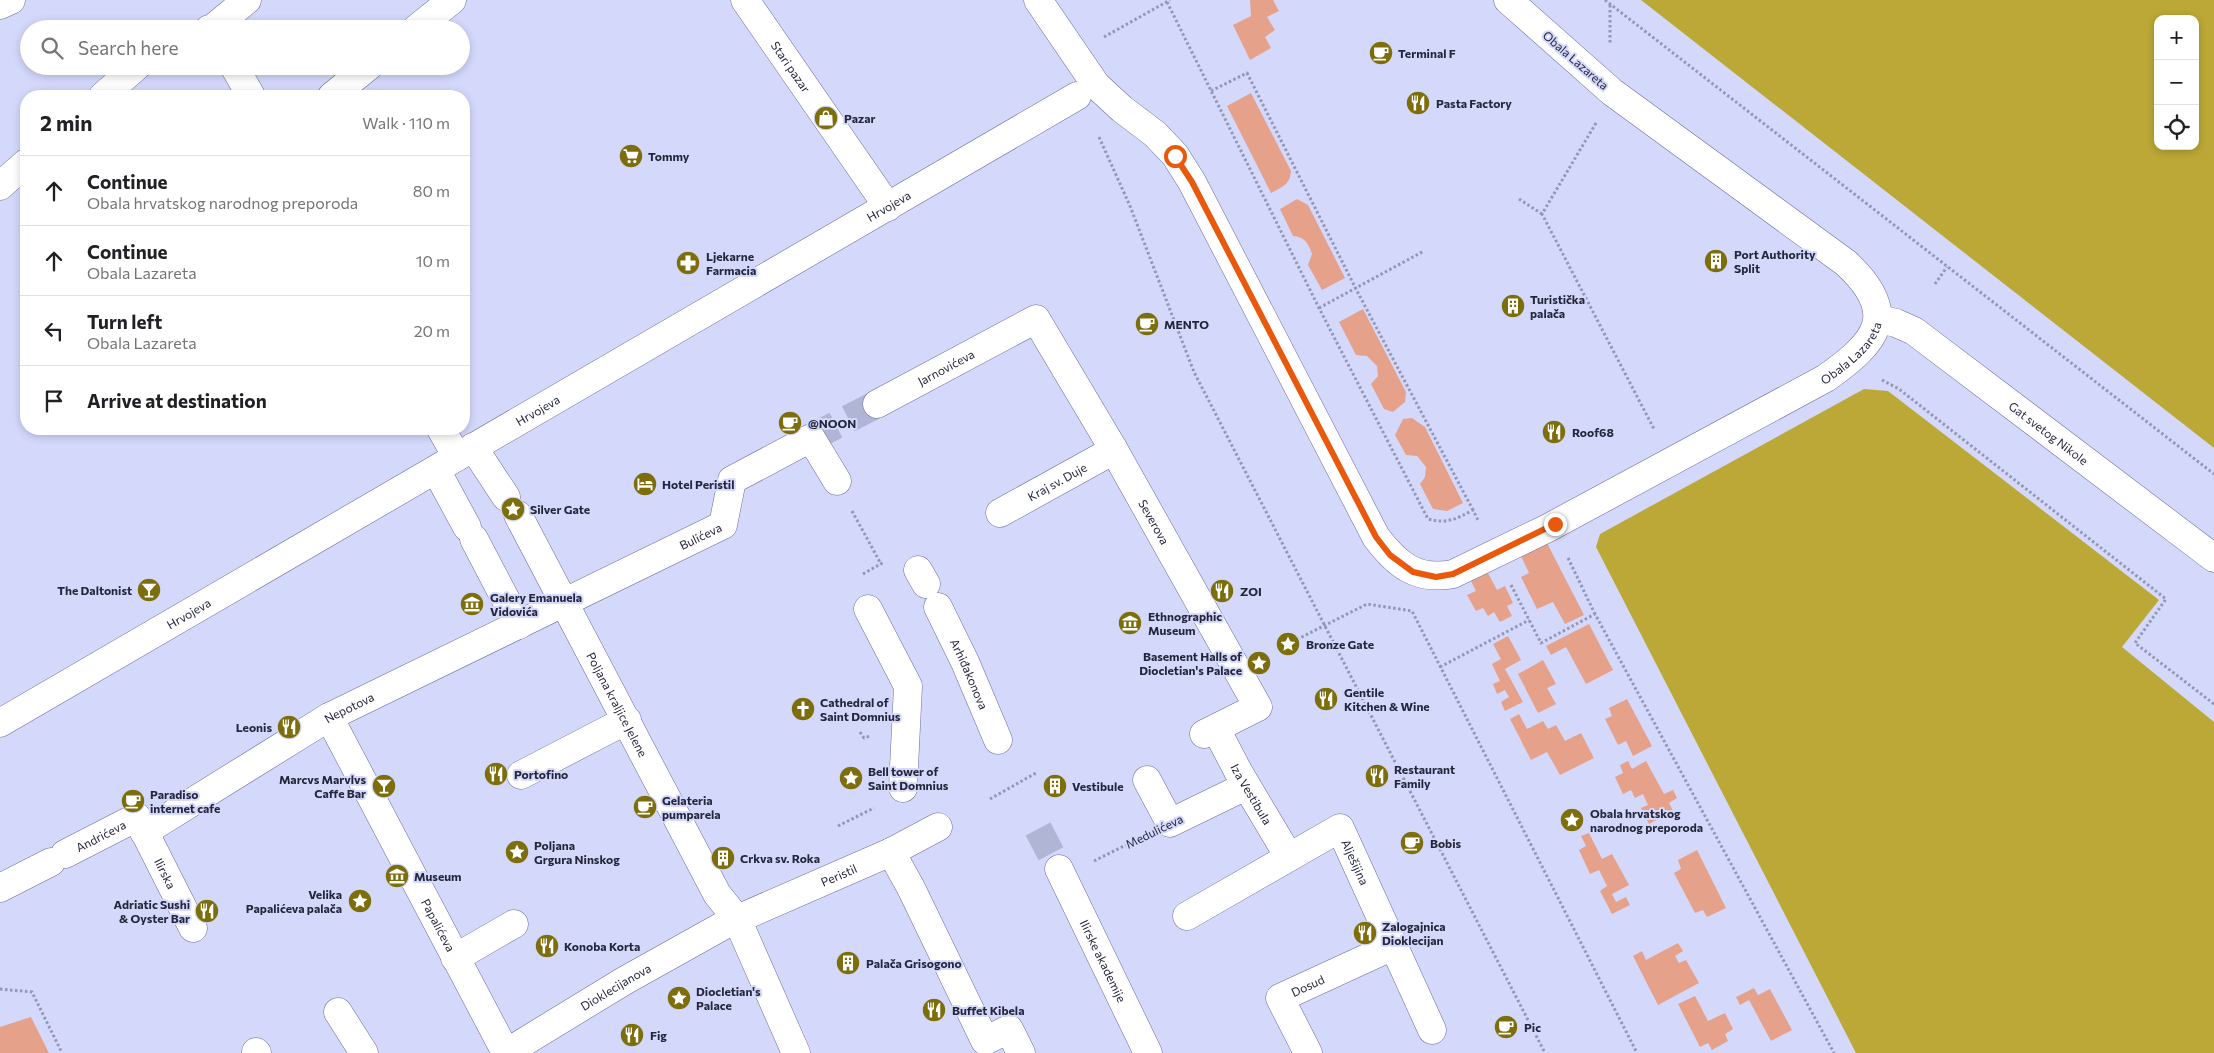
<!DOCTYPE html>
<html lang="en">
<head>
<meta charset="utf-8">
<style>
	body { margin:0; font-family:Commissioner,sans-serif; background:#f2f2f2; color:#202124 }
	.controls { position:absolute; right:15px; top:15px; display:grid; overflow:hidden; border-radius:10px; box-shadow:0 2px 8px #0003 }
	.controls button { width:45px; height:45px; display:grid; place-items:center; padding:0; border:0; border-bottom:1px solid #e0e0e0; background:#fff; color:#202124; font:25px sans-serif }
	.stop { position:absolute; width:15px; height:15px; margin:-11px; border:4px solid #ea580c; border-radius:50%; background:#fff }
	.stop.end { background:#ea580c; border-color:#fff; box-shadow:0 1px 5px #0008 }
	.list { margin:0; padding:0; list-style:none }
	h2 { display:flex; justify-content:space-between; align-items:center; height:65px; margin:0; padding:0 20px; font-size:21px }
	h2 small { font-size:16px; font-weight:400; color:#757577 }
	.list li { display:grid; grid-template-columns:32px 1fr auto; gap:15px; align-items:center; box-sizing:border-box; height:70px; padding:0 20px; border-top:1px solid #e0e0e0 }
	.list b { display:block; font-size:19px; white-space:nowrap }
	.list p { margin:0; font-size:16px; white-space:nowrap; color:#757577 }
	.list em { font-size:16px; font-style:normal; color:#757577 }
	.icon { flex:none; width:28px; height:28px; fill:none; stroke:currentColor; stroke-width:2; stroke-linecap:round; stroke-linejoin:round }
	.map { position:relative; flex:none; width:2214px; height:1053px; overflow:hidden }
	.search { position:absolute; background:#fff; box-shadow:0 2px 8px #0003; left:20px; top:20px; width:450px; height:55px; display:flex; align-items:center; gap:12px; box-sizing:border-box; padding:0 18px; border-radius:28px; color:#757577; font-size:19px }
	.panel { position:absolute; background:#fff; box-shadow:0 2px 8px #0003; left:20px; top:90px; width:450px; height:345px; border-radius:20px }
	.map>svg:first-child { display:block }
	.green { fill:#e5a189 }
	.water { fill:#bba836; fill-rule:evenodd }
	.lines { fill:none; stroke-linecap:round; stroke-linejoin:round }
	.minor-tunnel { stroke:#b1b5d5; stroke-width:28; stroke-dasharray:28 14; stroke-linecap:butt }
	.minor-casing { stroke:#686ca0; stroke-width:29 }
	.path { stroke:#9397b5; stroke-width:3; stroke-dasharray:2.5 2.5; stroke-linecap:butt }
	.minor { stroke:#fff; stroke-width:28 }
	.route { stroke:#ea580c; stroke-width:6 }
	.labels { text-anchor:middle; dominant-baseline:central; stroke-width:4; stroke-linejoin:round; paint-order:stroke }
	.poi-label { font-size:12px; font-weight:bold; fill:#24263b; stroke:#d4d9fc; text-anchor:start }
	.street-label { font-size:12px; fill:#24263b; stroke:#d4d9fc }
</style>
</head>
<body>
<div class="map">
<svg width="2214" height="1053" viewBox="0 0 2214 1053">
	<rect width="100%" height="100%" fill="#d4d9fc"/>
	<path class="green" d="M1250,0H1273L1279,11L1267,17L1275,30L1265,37L1271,48L1250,60L1233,25L1251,16Z
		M1251,93L1291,171C1290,185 1282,187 1271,193L1227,106Z
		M1297,199L1308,205L1345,278L1322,290L1308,265L1312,254C1308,243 1305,237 1293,236L1280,209Z
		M1363,309L1406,392L1405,402L1393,412L1384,409L1371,384L1378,376L1377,366L1367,356L1356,355L1339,322Z
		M1412,418L1425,427L1463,503L1447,511L1433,509L1420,484L1425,477L1426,467L1417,456L1406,455L1395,435L1403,419Z
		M1547,543L1584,615L1565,624L1553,602L1537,609L1521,577L1529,573L1521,556Z
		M1488,573L1497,590L1505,586L1513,603L1507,606L1512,616L1500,622L1494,612L1488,616L1483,608L1476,611L1467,595L1476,591L1471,581Z
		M1589,624L1613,670L1586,684L1566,647L1551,655L1546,646Z
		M1508,636L1521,660L1505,669L1523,702L1505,711L1501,702L1509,697L1505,690L1497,694L1493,684L1500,681L1492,664L1501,659L1493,644Z
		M1543,660L1556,684L1547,688L1556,704L1538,713L1518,674Z
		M1627,699L1652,746L1633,756L1626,741L1618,745L1605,719L1612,716L1609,708Z
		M1519,714L1527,729L1543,721L1548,729L1556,725L1565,741L1581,733L1594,758L1560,775L1547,752L1531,760L1510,719Z
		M1628,761L1632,769L1646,761L1664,794L1673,790L1677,798L1669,803L1673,811L1649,824L1641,808L1648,805L1643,794L1635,798L1631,790L1623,794L1615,777L1623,773L1620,765Z
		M1589,833L1602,859L1612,854L1629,885L1612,894L1616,902L1626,897L1630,905L1612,914L1600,891L1607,886L1599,870L1590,874L1579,850L1586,846L1581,836Z
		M1697,850L1726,908L1707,917L1703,910L1695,913L1674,873L1681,869L1678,860Z
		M1678,943L1683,951L1675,956L1679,963L1686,960L1699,983L1658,1005L1633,956L1642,951L1646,960Z
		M1754,988L1758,995L1770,989L1792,1030L1771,1041L1749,1000L1740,1005L1736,997Z
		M1695,996L1708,1021L1725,1013L1733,1029L1725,1034L1728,1041L1712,1050L1708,1043L1700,1047L1678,1004Z
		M31,1017L49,1053H0V1027Z"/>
	<path class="water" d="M1641,0H2214V448ZM2158,19H2195V146H2158Z
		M1864,389L1888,391L2159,600L2122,647L2214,722V1053H1856L1596,547L1600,534Z"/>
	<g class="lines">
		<path class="minor-tunnel" d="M811,438L877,404
			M1038,829L1059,869"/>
		<g class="minor-casing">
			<g id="minor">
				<path id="s1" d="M745,0L888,207"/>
				<path id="s2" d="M1038,0L1096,85L1122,109L1155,134L1175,155L1192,182L1376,537C1397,565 1417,581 1453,574L1548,528L1826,378C1877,342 1901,314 1846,263L1612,92L1508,0"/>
				<path d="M0,5L11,0"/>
				<path d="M209,29L213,28L247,0"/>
				<path d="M416,29L452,0"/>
				<path d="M234,66L251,96"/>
				<path d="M103,96L137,66"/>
				<path d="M332,96L369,66"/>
				<path d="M0,186L26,163"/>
				<path id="s3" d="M1879,319L1896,323L1914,331L2214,558"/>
				<path id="s4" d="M877,404L1036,319L1114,450L1258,707L1204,734"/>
				<path d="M441,429L457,457"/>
				<path d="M473,447L506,497"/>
				<path d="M436,470L467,527"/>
				<path id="s5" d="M1000,513L1114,450"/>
				<path id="s6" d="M518,515L717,894L737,919L796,1053"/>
				<path d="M474,539L519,625"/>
				<path d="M918,570L926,584"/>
				<path id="s7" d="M938,607L965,662L998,740"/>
				<path d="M868,609L908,686L903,788"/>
				<path id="s8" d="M329,717L506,1053"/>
				<path id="s9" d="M0,723L1077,96"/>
				<path id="s10" d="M1216,729L1239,773L1289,857"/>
				<path d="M521,775L627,720"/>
				<path d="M1147,780L1170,823L1246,786"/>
				<path id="s11" d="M144,832L329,717L723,525L732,480L811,438L837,481"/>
				<path d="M891,852L911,888L985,1041L1009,1029L1021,1053"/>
				<path id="s12" d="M65,854L137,817L193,928"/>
				<path id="s13" d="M1059,869L1148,1053"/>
				<path d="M0,888L51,862"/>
				<path id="s14" d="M1187,916L1340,828L1432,1030"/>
				<path d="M455,958L514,924"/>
				<path d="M338,1012L364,1053"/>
				<path d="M256,1052L257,1053"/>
				<path id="s15" d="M506,1053L624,981L726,924L891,852L938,827"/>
				<path id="s16" d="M1308,1053L1280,998L1393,946"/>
			</g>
		</g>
		<path class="path" d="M1605,0L2214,474
			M1167,2L1319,308L1428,519C1446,524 1457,519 1473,510L1479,522
			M1610,5V44
			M1104,37L1170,0
			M1211,91L1247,73L1356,289L1473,510
			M1596,123L1542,214L1654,429
			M1099,137L1130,206L1194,372L1545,1053
			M1519,199L1542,214
			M1935,284L1947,267
			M1319,308L1424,251
			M1882,380L1899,389L2166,599L2135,643L2214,704
			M852,511L881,564
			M1568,558L1595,614
			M863,574L884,562
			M1511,585L1541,643L1595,614L1834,1053
			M1288,644L1367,604L1412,611L1637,1053
			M1440,667L1529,620
			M860,732L864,738L870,736
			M990,799L1036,773
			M838,826L874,808
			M1094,861L1138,839
			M0,989L32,992L62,1053"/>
		<use href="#minor" class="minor"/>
	</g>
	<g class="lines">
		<path class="route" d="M1175,156L1192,182L1376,537L1390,555L1413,572L1436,577L1453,574L1555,524"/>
	</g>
	<defs>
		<g id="cafe-disc" transform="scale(1.25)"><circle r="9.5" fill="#7d6e0b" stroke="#d4d9fc"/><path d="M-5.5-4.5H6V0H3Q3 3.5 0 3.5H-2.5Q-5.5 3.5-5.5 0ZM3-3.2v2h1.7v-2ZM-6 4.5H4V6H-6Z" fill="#fff"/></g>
		<g id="restaurant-disc" transform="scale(1.25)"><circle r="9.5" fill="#7d6e0b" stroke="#d4d9fc"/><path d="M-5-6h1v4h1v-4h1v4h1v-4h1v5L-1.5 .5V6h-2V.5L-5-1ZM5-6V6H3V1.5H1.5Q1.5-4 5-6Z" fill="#fff"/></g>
		<g id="shop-disc" transform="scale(1.25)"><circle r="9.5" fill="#7d6e0b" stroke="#d4d9fc"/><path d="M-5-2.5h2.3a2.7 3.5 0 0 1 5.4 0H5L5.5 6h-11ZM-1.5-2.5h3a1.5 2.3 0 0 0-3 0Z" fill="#fff"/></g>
		<g id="supermarket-disc" transform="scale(1.25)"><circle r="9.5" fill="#7d6e0b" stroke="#d4d9fc"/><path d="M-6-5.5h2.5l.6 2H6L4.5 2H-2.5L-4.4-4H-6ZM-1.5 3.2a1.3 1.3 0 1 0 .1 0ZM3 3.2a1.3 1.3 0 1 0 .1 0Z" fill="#fff"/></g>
		<g id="building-disc" transform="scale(1.25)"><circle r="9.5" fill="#7d6e0b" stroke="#d4d9fc"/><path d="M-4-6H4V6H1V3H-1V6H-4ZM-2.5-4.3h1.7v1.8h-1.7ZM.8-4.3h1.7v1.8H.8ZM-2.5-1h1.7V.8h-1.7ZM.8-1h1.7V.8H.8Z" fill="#fff"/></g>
		<g id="pharmacy-disc" transform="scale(1.25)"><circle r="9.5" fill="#7d6e0b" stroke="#d4d9fc"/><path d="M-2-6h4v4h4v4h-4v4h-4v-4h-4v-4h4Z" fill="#fff"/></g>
		<g id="hotel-disc" transform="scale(1.25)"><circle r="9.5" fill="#7d6e0b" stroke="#d4d9fc"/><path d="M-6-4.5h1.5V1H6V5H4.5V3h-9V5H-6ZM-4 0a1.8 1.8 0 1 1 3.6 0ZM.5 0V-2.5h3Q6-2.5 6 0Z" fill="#fff"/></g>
		<g id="sight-disc" transform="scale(1.25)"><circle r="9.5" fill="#7d6e0b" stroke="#d4d9fc"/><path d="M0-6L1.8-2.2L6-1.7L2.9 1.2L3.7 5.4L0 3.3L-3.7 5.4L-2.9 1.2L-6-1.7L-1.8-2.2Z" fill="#fff"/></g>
		<g id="bar-disc" transform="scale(1.25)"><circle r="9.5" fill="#7d6e0b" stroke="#d4d9fc"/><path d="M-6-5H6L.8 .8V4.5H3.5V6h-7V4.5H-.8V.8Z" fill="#fff"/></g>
		<g id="museum-disc" transform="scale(1.25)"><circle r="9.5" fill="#7d6e0b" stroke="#d4d9fc"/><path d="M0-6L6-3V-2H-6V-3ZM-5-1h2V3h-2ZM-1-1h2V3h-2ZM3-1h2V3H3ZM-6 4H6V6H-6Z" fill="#fff"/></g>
		<g id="church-disc" transform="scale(1.25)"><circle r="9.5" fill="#7d6e0b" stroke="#d4d9fc"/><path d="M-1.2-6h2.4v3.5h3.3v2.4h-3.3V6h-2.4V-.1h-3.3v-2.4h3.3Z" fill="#fff"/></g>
	</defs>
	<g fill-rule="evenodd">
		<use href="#cafe-disc" x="1381" y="53"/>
		<use href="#restaurant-disc" x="1418" y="103"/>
		<use href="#shop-disc" x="826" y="118"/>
		<use href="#supermarket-disc" x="631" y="156"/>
		<use href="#building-disc" x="1716" y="261"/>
		<use href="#pharmacy-disc" x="688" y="263"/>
		<use href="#building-disc" x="1513" y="306"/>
		<use href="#cafe-disc" x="1147" y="324"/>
		<use href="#cafe-disc" x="790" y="423"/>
		<use href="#restaurant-disc" x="1554" y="432"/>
		<use href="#hotel-disc" x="645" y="484"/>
		<use href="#sight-disc" x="513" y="509"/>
		<use href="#bar-disc" x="149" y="590"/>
		<use href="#restaurant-disc" x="1222" y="591"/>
		<use href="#museum-disc" x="472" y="604"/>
		<use href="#museum-disc" x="1130" y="623"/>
		<use href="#sight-disc" x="1288" y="644"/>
		<use href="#sight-disc" x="1259" y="663"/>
		<use href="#restaurant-disc" x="1326" y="699"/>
		<use href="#church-disc" x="803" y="709"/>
		<use href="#restaurant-disc" x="289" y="727"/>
		<use href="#restaurant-disc" x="496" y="774"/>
		<use href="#restaurant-disc" x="1377" y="776"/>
		<use href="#sight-disc" x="851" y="778"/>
		<use href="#bar-disc" x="384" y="786"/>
		<use href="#building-disc" x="1055" y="786"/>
		<use href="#cafe-disc" x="133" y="801"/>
		<use href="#cafe-disc" x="645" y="807"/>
		<use href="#sight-disc" x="1572" y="820"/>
		<use href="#cafe-disc" x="1412" y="843"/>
		<use href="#sight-disc" x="517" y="852"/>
		<use href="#building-disc" x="723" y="858"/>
		<use href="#museum-disc" x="397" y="876"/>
		<use href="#sight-disc" x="360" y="901"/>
		<use href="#restaurant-disc" x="207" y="911"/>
		<use href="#restaurant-disc" x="1365" y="933"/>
		<use href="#restaurant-disc" x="547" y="946"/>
		<use href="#building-disc" x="848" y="963"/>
		<use href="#sight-disc" x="679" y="998"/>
		<use href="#restaurant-disc" x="934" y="1010"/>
		<use href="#cafe-disc" x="1506" y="1027"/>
		<use href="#restaurant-disc" x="632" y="1035"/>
	</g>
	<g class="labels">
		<g class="poi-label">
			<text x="1398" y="53">Terminal F</text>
			<text x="1436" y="103">Pasta Factory</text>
			<text x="844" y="118">Pazar</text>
			<text x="648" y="156">Tommy</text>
			<text x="1734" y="254">Port Authority<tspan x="1734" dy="14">Split</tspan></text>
			<text x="706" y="256">Ljekarne<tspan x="706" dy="14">Farmacia</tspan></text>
			<text x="1530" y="299">Turistička<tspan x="1530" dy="14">palača</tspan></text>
			<text x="1164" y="324">MENTO</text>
			<text x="808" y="423">@NOON</text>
			<text x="1572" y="432">Roof68</text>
			<text x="662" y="484">Hotel Peristil</text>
			<text x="530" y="509">Silver Gate</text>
			<text x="132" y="590" text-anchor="end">The Daltonist</text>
			<text x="1240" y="591">ZOI</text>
			<text x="490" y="597">Galery Emanuela<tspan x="490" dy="14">Vidovića</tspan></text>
			<text x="1148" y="616">Ethnographic<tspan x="1148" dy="14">Museum</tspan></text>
			<text x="1306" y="644">Bronze Gate</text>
			<text x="1242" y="656" text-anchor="end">Basement Halls of<tspan x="1242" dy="14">Diocletian's Palace</tspan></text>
			<text x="1344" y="692">Gentile<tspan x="1344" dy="14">Kitchen &amp; Wine</tspan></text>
			<text x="820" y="702">Cathedral of<tspan x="820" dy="14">Saint Domnius</tspan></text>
			<text x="272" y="727" text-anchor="end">Leonis</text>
			<text x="1394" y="769">Restaurant<tspan x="1394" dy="14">Family</tspan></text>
			<text x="868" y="771">Bell tower of<tspan x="868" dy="14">Saint Domnius</tspan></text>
			<text x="514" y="774">Portofino</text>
			<text x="366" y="779" text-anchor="end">Marcvs Marvlvs<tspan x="366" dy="14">Caffe Bar</tspan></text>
			<text x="1072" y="786">Vestibule</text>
			<text x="150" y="794">Paradiso<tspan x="150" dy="14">internet cafe</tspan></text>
			<text x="662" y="800">Gelateria<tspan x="662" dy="14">pumparela</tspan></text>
			<text x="1590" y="813">Obala hrvatskog<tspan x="1590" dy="14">narodnog preporoda</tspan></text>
			<text x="1430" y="843">Bobis</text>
			<text x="534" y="845">Poljana<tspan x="534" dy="14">Grgura Ninskog</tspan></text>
			<text x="740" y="858">Crkva sv. Roka</text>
			<text x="414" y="876">Museum</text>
			<text x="342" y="894" text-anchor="end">Velika<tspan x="342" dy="14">Papalićeva palača</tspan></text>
			<text x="190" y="904" text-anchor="end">Adriatic Sushi<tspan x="190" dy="14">&amp; Oyster Bar</tspan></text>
			<text x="1382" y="926">Zalogajnica<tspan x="1382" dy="14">Dioklecijan</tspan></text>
			<text x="564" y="946">Konoba Korta</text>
			<text x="866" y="963">Palača Grisogono</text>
			<text x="696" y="991">Diocletian's<tspan x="696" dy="14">Palace</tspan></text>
			<text x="952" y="1010">Buffet Kibela</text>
			<text x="1524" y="1027">Pic</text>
			<text x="650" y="1035">Fig</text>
		</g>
		<g class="street-label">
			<text transform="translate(1576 60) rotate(41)">Obala Lazareta</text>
			<text stroke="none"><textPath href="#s1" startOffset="81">Stari pazar</textPath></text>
			<text stroke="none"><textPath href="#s9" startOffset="1028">Hrvojeva</textPath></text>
			<text stroke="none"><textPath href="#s2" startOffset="1189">Obala Lazareta</textPath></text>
			<text stroke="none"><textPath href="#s4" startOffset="78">Jarnovićeva</textPath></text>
			<text stroke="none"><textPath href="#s9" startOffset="622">Hrvojeva</textPath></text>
			<text stroke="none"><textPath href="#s3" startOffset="206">Gat svetog Nikole</textPath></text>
			<text stroke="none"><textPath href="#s5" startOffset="65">Kraj sv. Duje</textPath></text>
			<text stroke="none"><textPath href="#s4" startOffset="415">Severova</textPath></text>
			<text stroke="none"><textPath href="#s11" startOffset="631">Bulićeva</textPath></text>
			<text stroke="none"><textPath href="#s9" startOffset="218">Hrvojeva</textPath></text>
			<text stroke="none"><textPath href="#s7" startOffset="74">Arhiđakonova</textPath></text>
			<text stroke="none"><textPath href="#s6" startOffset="214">Poljana kraljice Jelene</textPath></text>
			<text stroke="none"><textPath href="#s11" startOffset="240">Nepotova</textPath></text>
			<text stroke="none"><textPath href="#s10" startOffset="74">Iza Vestibula</textPath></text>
			<text transform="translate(1154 831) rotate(-26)">Medulićeva</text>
			<text stroke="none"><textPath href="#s12" startOffset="40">Andrićeva</textPath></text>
			<text stroke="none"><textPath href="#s14" startOffset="214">Alješijina</textPath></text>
			<text stroke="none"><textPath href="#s12" startOffset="144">Ilirska</textPath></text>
			<text stroke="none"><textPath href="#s15" startOffset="378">Peristil</textPath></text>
			<text stroke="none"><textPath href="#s8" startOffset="235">Papalićeva</textPath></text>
			<text stroke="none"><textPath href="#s13" startOffset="102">Ilirske akademije</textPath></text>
			<text stroke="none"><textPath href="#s16" startOffset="92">Dosud</textPath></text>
			<text stroke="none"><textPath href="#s15" startOffset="128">Dioklecijanova</textPath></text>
		</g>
	</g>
</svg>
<div class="controls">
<button>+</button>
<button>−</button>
<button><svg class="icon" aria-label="locate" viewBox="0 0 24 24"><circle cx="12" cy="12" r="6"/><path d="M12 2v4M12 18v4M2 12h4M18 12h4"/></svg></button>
</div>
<div class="stop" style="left:1175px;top:156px"></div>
<div class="stop end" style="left:1555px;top:524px"></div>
<div class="search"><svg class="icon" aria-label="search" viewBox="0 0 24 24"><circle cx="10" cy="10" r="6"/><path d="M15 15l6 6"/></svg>Search here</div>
<section class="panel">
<h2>2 min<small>Walk · 110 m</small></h2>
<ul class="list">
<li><svg class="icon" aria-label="ahead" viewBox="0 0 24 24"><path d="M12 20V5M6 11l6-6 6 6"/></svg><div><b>Continue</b><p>Obala hrvatskog narodnog preporoda</p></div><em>80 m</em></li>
<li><svg class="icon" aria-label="ahead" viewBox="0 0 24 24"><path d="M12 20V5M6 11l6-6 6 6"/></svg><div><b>Continue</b><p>Obala Lazareta</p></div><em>10 m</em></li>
<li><svg class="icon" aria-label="left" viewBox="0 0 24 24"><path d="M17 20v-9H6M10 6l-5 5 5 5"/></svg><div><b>Turn left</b><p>Obala Lazareta</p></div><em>20 m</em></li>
<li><svg class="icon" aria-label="arrive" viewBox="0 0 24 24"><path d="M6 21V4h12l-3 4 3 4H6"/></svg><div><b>Arrive at destination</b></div></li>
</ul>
</section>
</div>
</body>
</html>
